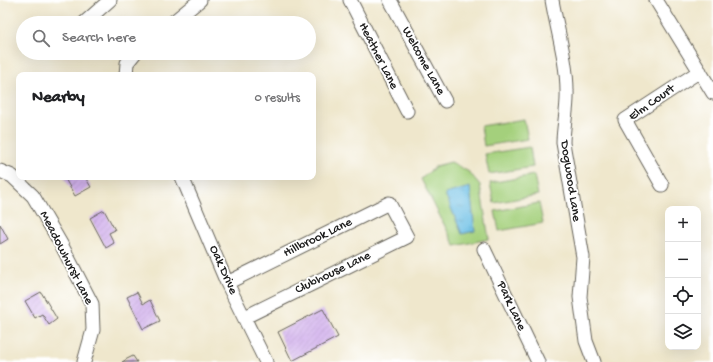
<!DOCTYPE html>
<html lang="en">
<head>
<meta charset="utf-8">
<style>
	body { margin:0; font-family:"Gochi Hand",sans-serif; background:#f2f2f2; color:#202124 }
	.controls { position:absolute; right:12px; bottom:12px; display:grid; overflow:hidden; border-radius:8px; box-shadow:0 4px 16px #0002 }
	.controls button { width:36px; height:36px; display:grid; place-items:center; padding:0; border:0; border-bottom:1px solid #e0e0e0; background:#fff; color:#202124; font:20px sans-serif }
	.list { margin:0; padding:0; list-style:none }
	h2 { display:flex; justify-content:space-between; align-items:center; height:52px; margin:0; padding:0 16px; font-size:17px }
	h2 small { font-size:13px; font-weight:400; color:#757577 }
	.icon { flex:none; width:22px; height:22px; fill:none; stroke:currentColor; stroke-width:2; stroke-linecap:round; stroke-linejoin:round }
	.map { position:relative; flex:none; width:713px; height:362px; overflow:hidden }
	.search { position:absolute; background:#fff; box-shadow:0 4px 16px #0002; left:16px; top:16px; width:300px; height:44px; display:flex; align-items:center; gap:10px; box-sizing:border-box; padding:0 14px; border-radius:22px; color:#757577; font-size:15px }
	.panel { position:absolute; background:#fff; box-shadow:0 4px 16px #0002; left:16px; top:72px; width:300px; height:108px; border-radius:8px }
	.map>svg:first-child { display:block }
	.pitch { fill:#a4d07c; stroke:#60764c }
	.water { fill:url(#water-ripples); stroke:#426c80 }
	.building { fill:url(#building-hatch) }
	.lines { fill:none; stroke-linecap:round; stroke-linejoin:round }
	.minor-casing { stroke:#66635a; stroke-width:15 }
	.minor { stroke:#fff; stroke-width:13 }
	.labels { text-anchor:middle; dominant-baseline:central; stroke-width:3.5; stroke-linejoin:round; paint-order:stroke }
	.street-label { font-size:13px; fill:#1c1c1c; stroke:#fff }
</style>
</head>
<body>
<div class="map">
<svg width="713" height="362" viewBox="0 0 713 362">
	<defs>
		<pattern id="water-ripples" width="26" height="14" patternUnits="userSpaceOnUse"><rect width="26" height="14" fill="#67bde4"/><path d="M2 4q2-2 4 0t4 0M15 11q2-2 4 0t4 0" fill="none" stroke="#59a2c3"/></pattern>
		<pattern id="building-hatch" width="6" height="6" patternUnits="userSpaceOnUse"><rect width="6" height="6" fill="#d3b3ed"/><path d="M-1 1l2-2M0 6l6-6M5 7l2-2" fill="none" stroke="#b599cb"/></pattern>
	</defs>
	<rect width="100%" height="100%" fill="#fff"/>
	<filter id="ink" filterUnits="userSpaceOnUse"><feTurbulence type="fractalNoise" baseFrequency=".025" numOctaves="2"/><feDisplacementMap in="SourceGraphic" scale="8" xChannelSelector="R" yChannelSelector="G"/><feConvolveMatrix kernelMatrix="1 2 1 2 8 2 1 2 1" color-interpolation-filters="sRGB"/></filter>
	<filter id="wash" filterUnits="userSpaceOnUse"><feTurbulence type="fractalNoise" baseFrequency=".012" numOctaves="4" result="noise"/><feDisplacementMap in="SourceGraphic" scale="16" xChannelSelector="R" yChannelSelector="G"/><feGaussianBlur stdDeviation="0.9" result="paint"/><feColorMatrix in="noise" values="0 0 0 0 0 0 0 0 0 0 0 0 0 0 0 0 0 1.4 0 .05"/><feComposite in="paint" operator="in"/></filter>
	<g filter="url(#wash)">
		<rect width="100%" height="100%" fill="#efe7cc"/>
		<path class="pitch" d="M524,119L528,139L484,146L481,126Z
			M530,147L533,167L489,174L485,154Z
			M451,162L469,172L480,185L489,239L455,246L421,179L436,166Z
			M534,175L538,195L494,203L490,183Z
			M539,203L543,223L499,231L495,211Z"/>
		<path class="water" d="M470,187L475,231L462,234L445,194Z"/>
		<g id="blocks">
			<path class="building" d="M64,177H85L91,187L75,196Z
				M104,210L115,230L109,233L114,243L106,248L90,218Z
				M0,224L8,239L0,244Z
				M41,292L57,319L49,325L42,314L35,318L25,301Z
				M137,292L143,304L150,300L160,321L143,329L127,297Z
				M323,309L338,337L292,361L278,332Z
				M133,356L137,362H122L127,359Z"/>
		</g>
	</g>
	<g filter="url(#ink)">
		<use href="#blocks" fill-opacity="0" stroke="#66635a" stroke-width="1"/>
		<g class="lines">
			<g class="minor-casing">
				<path id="minor" d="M350,0L407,111
					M390,0L445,101
					M552,0C557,30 567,61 567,91C568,109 563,126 563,143L583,257L580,297L586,341L594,362
					M656,0L713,93
					M84,23L110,0
					M172,23L200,0
					M126,75L127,63L135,53
					M0,171L12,176L33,196L61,244L92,304L93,330L84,362
					M182,177L227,283L266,362
					M662,185L625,120L700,71
					M484,249L538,362
					M227,283L389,203L407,237L245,317"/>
			</g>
			<use href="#minor" class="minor"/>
		</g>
	</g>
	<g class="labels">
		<g class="street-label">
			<text transform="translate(378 56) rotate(63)">Heather Lane</text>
			<text transform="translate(423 61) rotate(61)">Welcome Lane</text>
			<text transform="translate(652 103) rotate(-35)">Elm Court</text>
			<text transform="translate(570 181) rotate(81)">Dogwood Lane</text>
			<text transform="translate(318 238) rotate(-26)">Hillbrook Lane</text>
			<text transform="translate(66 258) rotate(63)">Meadowhurst Lane</text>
			<text transform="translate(223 270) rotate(66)">Oak Drive</text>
			<text transform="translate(333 273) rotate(-26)">Clubhouse Lane</text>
			<text transform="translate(511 306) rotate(65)">Park Lane</text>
		</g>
	</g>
</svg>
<div class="controls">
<button>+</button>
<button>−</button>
<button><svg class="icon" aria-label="locate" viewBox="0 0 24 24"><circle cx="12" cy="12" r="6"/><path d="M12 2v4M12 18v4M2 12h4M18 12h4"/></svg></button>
<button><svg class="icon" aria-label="layers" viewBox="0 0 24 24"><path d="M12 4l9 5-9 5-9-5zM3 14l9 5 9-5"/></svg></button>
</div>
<div class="search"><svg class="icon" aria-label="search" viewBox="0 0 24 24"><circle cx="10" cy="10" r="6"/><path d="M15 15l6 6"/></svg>Search here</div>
<section class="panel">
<h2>Nearby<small>0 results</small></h2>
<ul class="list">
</ul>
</section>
</div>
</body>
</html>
